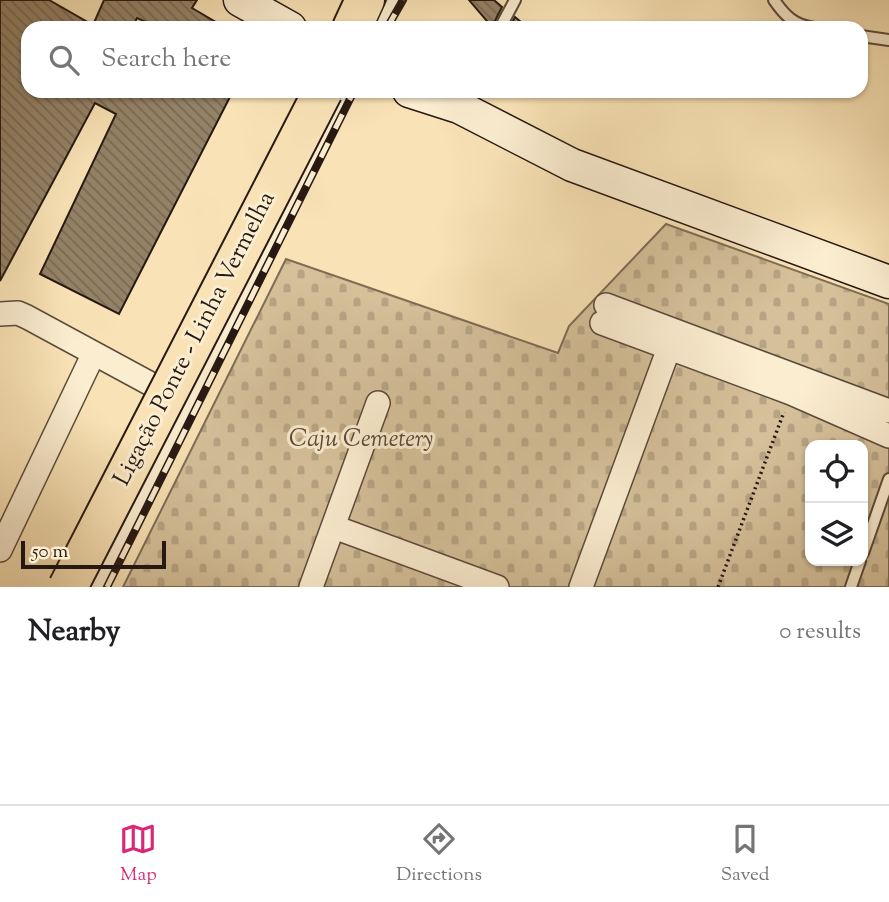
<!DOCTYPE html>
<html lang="en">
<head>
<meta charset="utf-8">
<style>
	body { margin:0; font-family:"Sorts Mill Goudy",serif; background:#f6f6f6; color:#202124 }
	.controls { position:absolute; right:21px; bottom:21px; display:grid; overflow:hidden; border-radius:14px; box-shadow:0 2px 5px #0004 }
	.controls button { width:63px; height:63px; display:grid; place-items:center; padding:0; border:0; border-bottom:2px solid #e0e0e0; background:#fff; color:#202124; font:35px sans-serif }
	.scale { position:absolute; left:21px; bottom:18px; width:145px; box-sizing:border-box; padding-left:7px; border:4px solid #261812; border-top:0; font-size:19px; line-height:24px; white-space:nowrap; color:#261812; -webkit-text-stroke:5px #fbedd0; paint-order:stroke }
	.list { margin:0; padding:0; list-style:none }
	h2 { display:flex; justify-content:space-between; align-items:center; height:91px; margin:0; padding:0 28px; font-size:30px }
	h2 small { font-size:23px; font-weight:400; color:#757577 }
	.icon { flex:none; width:38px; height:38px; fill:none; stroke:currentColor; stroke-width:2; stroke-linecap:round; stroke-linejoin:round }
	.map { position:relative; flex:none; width:889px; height:587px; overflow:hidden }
	.search { position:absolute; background:#fff; box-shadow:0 2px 5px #0004; left:21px; right:21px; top:21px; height:77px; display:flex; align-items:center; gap:18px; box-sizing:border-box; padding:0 24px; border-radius:21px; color:#757577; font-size:26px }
	.sheet { height:217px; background:#fff }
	nav { display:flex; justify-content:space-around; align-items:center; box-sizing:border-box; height:98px; border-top:2px solid #e0e0e0; background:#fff; font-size:19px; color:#757577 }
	nav a { display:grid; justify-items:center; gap:4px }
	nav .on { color:#db2777 }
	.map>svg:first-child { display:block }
	.cemetery { fill:url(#cemetery-stones); stroke:#7e6c56; stroke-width:2; fill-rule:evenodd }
	.building { fill:url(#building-back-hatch); stroke:#261812; stroke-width:2 }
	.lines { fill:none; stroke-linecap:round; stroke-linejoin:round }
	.lane-casing { stroke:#5b4b3b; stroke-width:14 }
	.street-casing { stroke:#5b4b3b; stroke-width:26 }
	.secondary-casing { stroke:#261812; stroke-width:35 }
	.highway-casing { stroke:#261812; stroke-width:42 }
	.path { stroke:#261812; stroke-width:3.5; stroke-dasharray:2 3.5; stroke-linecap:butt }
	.lane { stroke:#fbedd0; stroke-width:10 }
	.street { stroke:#fbedd0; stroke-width:23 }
	.secondary { stroke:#fbedd0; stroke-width:32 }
	.highway { stroke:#f9e3b6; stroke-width:38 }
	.rail-casing { stroke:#261812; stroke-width:8 }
	.rail { stroke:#fbedd0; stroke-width:5; stroke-dasharray:16; stroke-linecap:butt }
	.highway-bridge-casing { stroke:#261812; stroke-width:42; stroke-linecap:butt }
	.highway-bridge { stroke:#f9e3b6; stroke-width:38 }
	.labels { text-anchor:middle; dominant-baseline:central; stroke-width:6; stroke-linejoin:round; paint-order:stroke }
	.street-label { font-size:24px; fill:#261812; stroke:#fbedd0 }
	.park-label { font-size:24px; font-style:italic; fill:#5b4a3b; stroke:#fbedd0 }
</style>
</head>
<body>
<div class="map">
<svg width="889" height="587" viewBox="0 0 889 587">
	<defs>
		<pattern id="cemetery-stones" width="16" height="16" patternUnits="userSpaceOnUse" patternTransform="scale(1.75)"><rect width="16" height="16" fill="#d5c09a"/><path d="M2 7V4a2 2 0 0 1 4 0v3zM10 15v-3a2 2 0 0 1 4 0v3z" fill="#b7a484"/></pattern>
		<pattern id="building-back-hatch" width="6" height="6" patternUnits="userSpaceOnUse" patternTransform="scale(1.75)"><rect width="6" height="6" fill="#948267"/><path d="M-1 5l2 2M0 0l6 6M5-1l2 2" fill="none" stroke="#796953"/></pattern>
	</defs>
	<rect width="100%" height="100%" fill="#f9e3b6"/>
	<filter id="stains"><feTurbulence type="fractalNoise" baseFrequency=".00286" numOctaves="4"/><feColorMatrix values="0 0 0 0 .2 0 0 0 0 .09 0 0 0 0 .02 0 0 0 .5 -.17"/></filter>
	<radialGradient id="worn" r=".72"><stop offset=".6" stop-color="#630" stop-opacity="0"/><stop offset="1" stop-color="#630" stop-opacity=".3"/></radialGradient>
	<path class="cemetery" d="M666,224L889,304V587H123L286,259L558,353L569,326ZM810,445H863V561H810Z"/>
	<path class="building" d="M0,0H49L93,25L104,0H197L192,8L226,28H160L137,18L132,28H28V91H233L119,314L40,274L116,114L95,103L0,281Z
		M469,0H494L502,7L492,27Z
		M515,17L528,28H509Z"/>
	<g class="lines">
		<g class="lane-casing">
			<path id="lane" d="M774,0C785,16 794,25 814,28
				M380,28L393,0
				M500,28L515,0
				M861,36L889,40
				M189,407L350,91
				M863,553L889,479
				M851,587L860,561"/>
		</g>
		<g class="street-casing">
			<path id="street" d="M606,305L889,411
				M0,314L18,313L27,317L184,402L92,587
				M602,323L791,393L889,436
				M334,527L497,587
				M0,550L93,355
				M311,587L378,403
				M581,587L669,348"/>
		</g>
		<g class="secondary-casing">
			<path id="secondary" d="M240,0L290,28
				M409,91L459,107L572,165L889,282"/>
		</g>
		<g class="highway-casing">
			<path id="highway" d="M352,28L365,0"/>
		</g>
		<path class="path" d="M718,587L784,412"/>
		<use href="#lane" class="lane"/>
		<use href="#street" class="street"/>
		<use href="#secondary" class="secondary"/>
		<use href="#highway" class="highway"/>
		<g class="rail-casing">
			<path id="rail" d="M387,28L403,0
				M107,587L354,91"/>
		</g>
		<use href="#rail" class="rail"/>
		<g class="highway-bridge-casing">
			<path id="highway-bridge" d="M68,587L323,91"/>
		</g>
		<use href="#highway-bridge" class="highway-bridge"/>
	</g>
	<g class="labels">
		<g class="street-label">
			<text transform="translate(195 339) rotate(-63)">Ligação Ponte - Linha Vermelha</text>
		</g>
		<g class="park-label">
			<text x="361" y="440">Caju Cemetery</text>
		</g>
	</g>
	<rect width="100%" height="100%" filter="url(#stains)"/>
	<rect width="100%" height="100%" fill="url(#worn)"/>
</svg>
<div class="controls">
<button><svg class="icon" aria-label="locate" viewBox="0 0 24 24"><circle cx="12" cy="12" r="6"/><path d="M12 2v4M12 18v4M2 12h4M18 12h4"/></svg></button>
<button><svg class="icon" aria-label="layers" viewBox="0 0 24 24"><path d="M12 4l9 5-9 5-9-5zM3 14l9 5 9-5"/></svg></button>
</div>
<div class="scale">50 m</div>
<div class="search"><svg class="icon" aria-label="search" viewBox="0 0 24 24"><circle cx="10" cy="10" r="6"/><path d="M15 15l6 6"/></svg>Search here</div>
</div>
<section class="sheet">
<h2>Nearby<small>0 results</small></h2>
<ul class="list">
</ul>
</section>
<nav>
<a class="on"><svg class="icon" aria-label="map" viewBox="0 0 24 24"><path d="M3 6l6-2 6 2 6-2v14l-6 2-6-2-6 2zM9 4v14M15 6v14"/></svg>Map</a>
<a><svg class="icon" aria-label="directions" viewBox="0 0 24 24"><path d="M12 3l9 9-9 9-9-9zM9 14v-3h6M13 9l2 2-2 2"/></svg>Directions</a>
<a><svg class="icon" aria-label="saved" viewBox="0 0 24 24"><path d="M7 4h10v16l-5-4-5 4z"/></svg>Saved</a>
</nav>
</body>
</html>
